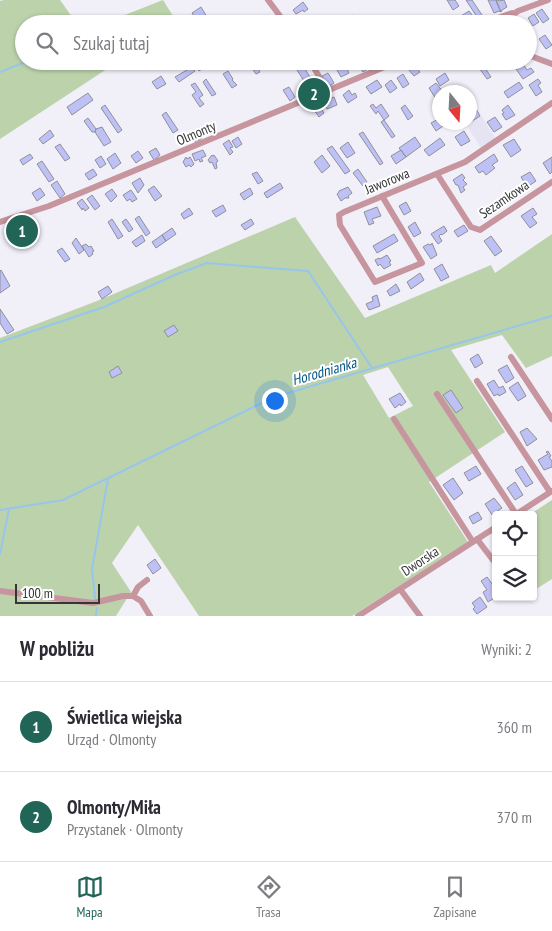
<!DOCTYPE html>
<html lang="pl">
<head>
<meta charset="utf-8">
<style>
	body { margin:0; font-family:"PT Sans Narrow",sans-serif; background:#f2f2f3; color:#2b2b33 }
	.controls { position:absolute; right:15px; bottom:15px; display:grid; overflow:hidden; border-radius:5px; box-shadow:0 1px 4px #0004 }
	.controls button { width:45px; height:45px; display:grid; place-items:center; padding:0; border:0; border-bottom:1px solid #e1e1e2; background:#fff; color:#2b2b33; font:25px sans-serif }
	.compass { position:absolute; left:432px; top:85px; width:45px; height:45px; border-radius:50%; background:#fff; box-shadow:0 1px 4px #0004; rotate:162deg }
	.scale { position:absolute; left:15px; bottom:12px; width:85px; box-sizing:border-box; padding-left:5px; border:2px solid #353438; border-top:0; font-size:14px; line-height:18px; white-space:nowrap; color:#353438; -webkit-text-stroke:4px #fefefe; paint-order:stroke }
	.you { position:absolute; left:274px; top:400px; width:18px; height:18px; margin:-12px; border:4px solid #fff; border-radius:50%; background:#1a73e8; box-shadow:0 0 0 8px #1a73e833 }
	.badge { display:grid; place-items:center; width:32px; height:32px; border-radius:50%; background:#216556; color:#fff; font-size:16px; font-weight:700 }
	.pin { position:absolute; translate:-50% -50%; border:2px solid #fff; box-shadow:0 1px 5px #0006 }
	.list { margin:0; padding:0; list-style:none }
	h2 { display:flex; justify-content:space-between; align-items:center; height:65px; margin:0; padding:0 20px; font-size:21px }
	h2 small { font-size:16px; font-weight:400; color:#7c7c81 }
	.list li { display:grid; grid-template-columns:32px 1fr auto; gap:15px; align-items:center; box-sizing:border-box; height:90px; padding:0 20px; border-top:1px solid #e1e1e2 }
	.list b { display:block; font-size:19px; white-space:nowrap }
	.list p { margin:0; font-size:16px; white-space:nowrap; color:#7c7c81 }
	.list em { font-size:16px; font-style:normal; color:#7c7c81 }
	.icon { flex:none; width:28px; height:28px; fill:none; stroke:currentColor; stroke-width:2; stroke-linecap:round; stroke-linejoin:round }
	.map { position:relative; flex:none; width:552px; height:616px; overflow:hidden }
	.search { position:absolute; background:#fff; box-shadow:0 1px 4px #0004; left:15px; right:15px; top:15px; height:55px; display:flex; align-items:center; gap:12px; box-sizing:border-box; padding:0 18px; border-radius:28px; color:#7c7c81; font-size:19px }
	.sheet { height:245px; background:#fff }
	nav { display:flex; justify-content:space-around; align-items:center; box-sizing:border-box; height:70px; border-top:1px solid #e1e1e2; background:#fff; font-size:14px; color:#7c7c81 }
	nav a { display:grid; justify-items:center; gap:2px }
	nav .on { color:#216556 }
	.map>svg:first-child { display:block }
	.built { fill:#e6e3f3 }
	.green { fill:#bbd2ab; fill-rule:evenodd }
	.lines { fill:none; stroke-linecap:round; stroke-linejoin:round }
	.stream { stroke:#97c6ed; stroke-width:2 }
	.building { fill:#bec1f6; stroke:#909098 }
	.minor { stroke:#c6959e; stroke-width:6 }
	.labels { text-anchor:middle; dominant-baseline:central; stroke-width:4; stroke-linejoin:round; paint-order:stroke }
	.street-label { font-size:14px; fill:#353438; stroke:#fefefe }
	.water-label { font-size:15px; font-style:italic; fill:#025584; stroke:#fefefe }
</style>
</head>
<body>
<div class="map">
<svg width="552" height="616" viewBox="0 0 552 616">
	<rect width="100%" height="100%" fill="#f1eff8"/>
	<path class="built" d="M475,106L496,139L481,148L465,123L470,122V109Z"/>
	<path class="green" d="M4,0H60L77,24H24V61H119L0,139V1Z
		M163,0L178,24H102Z
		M295,217L365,318L491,265L495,273L552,234V356L526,368L502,335L451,350L505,432L429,482L468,542L352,616H199L138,525L112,563L131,592L116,616H0V338L97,301ZM388,367L413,406L389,418L363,375Z
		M552,500V579L533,591V515H529Z"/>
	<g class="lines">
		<path class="stream" d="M0,72L28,61
			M0,342L104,307L177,274L207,263L308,271L372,368
			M0,510L63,500L274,397L552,316
			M0,554L9,509
			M95,598L92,569L108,479
			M96,616L97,608"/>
	</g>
	<path class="building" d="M447,0H455L459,6L453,10Z
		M466,0H472L484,18L479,20Z
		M488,0H496L501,12L499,11L494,13Z
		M498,0L499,1L504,0L507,7L502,10L501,12L496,1Z
		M303,2L308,9L304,12L303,10L296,14L293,10Z
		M201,7L207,17L202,20L201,17L196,20L192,13Z
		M542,9L549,19L543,23L536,13Z
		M469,11L473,16L465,22L461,16Z
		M534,14L539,22L533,26L528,18Z
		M353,15L359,24H348L346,20Z
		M545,35L552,45L546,49L539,39Z
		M200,61H207L209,64L199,71L195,65Z
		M247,61H253L260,72L256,74Z
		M367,61L371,67L363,72L359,66Z
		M481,62L491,77L487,79L477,65Z
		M523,64L527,70L531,68L534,72L523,79L516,69Z
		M345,65L349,73L341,77L337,70Z
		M414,65L420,72L414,76L408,69Z
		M303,66L310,77L304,81L297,70Z
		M192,67L195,71L179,82L175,77Z
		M228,71L233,79L232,80L237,85L232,88L223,74Z
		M328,73L334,83L328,87L322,76Z
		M445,73L449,80L440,86L436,79Z
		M403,74L409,84L403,88L397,78Z
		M161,76L166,84L157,89L152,82Z
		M206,79L216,94L212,96L203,82Z
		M538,79L541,83L538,85L542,92L536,96L529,85Z
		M377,80L382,87L371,94L366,87Z
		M391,80L397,88L390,93L385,85Z
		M519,82L523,88L508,98L504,92Z
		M195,83L203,95L199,98L204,104L200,107L192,95L196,92L191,85Z
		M436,83L443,92H440V97L436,99L429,88Z
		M289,87L295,97L290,101L283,90Z
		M349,90L352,95L355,93L357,97L348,103L343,95Z
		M88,93L93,100L72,115L67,107Z
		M334,97L337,105L327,109L323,101Z
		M317,103L324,113L319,117L312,107Z
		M373,104L376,108L381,104L389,116L384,120L378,111L376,114L370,106Z
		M105,105L122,130L118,133L101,108Z
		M405,105L413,116L408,120L401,108Z
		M508,105L515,115L506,120L502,114L504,113L502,110Z
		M476,109L480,116L466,125L465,122H470V114Z
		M166,112L178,130L173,133L162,115Z
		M495,117L502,127L494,132L487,122Z
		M88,118L96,129L95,132H92L84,121Z
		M440,118V122H449L436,131L431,123Z
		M384,120L395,136L392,138L381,122Z
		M102,127L111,142L104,146L95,132L96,129Z
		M50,130L54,136L43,144L39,139Z
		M197,131L202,138L196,143L191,135Z
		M464,131L470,141L461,146L455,137Z
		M363,132L383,163L380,165L359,134Z
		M238,137L242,144L236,148L232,141Z
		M415,137L421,146L406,157L399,148Z
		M440,138L445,145L429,156L424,150Z
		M514,139L521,150L511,157L503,145Z
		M229,140L233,147L230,148L233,152L230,155L223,144Z
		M348,142L355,153L347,158L340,148Z
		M60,144L70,158L65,161L55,147Z
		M332,146L350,171L345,174L327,149Z
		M156,148L160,155L154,160L149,152Z
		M203,150L206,156L201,158L203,161L200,162L199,159L195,161L192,154Z
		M401,150L406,157L396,164L391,156Z
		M138,151L143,158L136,163L131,156Z
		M115,153L121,163L113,169L107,159Z
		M30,154L33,158L23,165L20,160Z
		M494,154L498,161L492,165L495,168L486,175L483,171L479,173L475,167Z
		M212,155V156L214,155L218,161L216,163L217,168L215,169L212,162L210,163L208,160Z
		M322,155L330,166L322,173L314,162Z
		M101,156L106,164L100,168L95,160Z
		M186,157L187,159L190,157L194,164L191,167L189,165L186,167L183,162Z
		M552,157V172L550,174L543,163Z
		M42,161L54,179L49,182L37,164Z
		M93,169L97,175L89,180L85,174Z
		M358,169L367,182L363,186L353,173Z
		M257,172L263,181L258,184L252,174Z
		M530,172L536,181L527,187L521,177Z
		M462,174L465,178L463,180L467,184L463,187L465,190L461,193L458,185H456L453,180Z
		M140,178L144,185L138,193L132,183Z
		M57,181L65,194L60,198L51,185Z
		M280,183L283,188L267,198L264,193Z
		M154,186L162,196L155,201L148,190Z
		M348,187L352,193L348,196L349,198H345L341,201L337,194L339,192V191Z
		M40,188L45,195L37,201L32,193Z
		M250,188L253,194L244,200L240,194Z
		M112,189L117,196L111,202L105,194Z
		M131,190L137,199L132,202L130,199L127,201L123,195Z
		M92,195L100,206L95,210L87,199Z
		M82,199L89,208L85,211L83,208L82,210L77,203Z
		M406,202L411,211L404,215L399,206Z
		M223,205L226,211L216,217L212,211Z
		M377,207L381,216L372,219L374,223L369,225L364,212Z
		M189,208L193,214L184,219L181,214Z
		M533,208L537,214L532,217L537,223L530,228L521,216Z
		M139,216L150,233L146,236L135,219Z
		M112,219L123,236L118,239L108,222Z
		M126,219L133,229L129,232L122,222Z
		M251,219L254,224L245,230L241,225Z
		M28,220L33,230L15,238L10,228Z
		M415,222L421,233L414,237L408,227Z
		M464,225L468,231L458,237L454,231Z
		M444,226L447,231L442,235L441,234L439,236L442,241L438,244L431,234Z
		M172,228L176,234L166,241L162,235Z
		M394,234L398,241L377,253L373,246Z
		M142,235L145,241L136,247L132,242Z
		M162,235L166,241L156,248L152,242Z
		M491,236L502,251L495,256L484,241Z
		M76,238L84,250L79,254L72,243Z
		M432,243L437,255L431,259L423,247L428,244L431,245Z
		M86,244L89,247L91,246L94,251L92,252L93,254L89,257L82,246Z
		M62,248L70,259L65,262L57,251Z
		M387,255L391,261L389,262L391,265L384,269L380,264L378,266L375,260L379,258L380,259Z
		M442,264L449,277L441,281L434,269Z
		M1,270L10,286L0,293V271Z
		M420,273L424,280L411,289L407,282Z
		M396,284L400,291L390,296L387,291Z
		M108,286L112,292L102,299L98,292Z
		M377,295L380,306L369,310L366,304L373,301L372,297Z
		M0,309L14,330L7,334L0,323Z
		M174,325L178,331L168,337L164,331Z
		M478,354L483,363L475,368L470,359Z
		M507,365L514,378L506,383L498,370Z
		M118,366L122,373L112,378L109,372Z
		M494,380L499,388L503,386L506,392L499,396L498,394L494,396L487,384Z
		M518,382L526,396L518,401L509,388Z
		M451,390L463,408L456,413L443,395Z
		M400,393L406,402L401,406L400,404L395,408L389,399Z
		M527,428L537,439L527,446L520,432Z
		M548,451L551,456L549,457L552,461V467L544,470L538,460L548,454L546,452Z
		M476,466L481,474L469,481L464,473Z
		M522,466L533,483L526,487L515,470Z
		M453,478L463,493L454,500L443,485Z
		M515,482L523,495L515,500L507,488Z
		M494,498L502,508L492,515L485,504Z
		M478,512L482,519L473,524L469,517Z
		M155,559L161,568L153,574L147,565Z
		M487,577L496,589V597L488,602L483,592L487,590L481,581Z
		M480,597L487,607L477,614L473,609L475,607L472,603Z"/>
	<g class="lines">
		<path class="minor" d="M268,0L286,24
			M487,22L512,13
			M500,24L518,11L548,0
			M528,55L552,64
			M310,61L328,92
			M437,174L471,227L480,230L552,182
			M382,196L422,263L375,282L340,225L339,215L344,212L465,162L552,103
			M0,222L49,206L399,61
			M511,357L552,419
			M477,381L550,492
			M437,394L516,514
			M394,419L473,542
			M515,515L552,491
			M477,539L496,564
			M400,589L420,616
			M0,591L93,603L123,596H133L141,601L150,616
			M133,596L138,587L147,580
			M358,616L496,527"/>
	</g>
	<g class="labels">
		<g class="street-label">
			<text transform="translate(196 133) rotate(-23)">Olmonty</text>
			<text transform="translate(387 181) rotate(-22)">Jaworowa</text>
			<text transform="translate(504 199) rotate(-34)">Sezamkowa</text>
			<text transform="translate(420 561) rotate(-33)">Dworska</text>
		</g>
		<g class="water-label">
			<text transform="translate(324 371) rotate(-16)">Horodnianka</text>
		</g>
	</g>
</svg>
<div class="controls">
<button><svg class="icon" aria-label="locate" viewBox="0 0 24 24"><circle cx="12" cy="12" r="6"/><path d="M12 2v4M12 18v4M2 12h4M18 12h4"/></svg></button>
<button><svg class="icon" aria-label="layers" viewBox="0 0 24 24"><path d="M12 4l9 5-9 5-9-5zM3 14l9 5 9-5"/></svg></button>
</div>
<svg class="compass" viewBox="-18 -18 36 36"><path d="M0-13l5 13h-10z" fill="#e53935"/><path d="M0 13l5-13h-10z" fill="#7c7c81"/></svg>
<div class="scale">100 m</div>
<div class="you"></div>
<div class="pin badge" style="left:22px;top:231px">1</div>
<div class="pin badge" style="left:314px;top:94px">2</div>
<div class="search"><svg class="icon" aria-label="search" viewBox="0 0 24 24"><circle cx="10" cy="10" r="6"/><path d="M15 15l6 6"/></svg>Szukaj tutaj</div>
</div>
<section class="sheet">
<h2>W pobliżu<small>Wyniki: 2</small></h2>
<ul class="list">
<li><span class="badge">1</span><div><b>Świetlica wiejska</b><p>Urząd · Olmonty</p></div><em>360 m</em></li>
<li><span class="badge">2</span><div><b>Olmonty/Miła</b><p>Przystanek · Olmonty</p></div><em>370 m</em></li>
</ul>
</section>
<nav>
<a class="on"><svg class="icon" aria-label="map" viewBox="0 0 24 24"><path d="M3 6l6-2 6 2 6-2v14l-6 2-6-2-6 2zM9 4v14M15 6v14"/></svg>Mapa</a>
<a><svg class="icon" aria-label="directions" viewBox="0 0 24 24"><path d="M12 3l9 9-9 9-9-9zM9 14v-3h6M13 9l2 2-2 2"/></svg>Trasa</a>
<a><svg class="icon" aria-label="saved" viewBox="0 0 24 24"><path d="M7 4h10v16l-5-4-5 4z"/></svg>Zapisane</a>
</nav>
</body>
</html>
